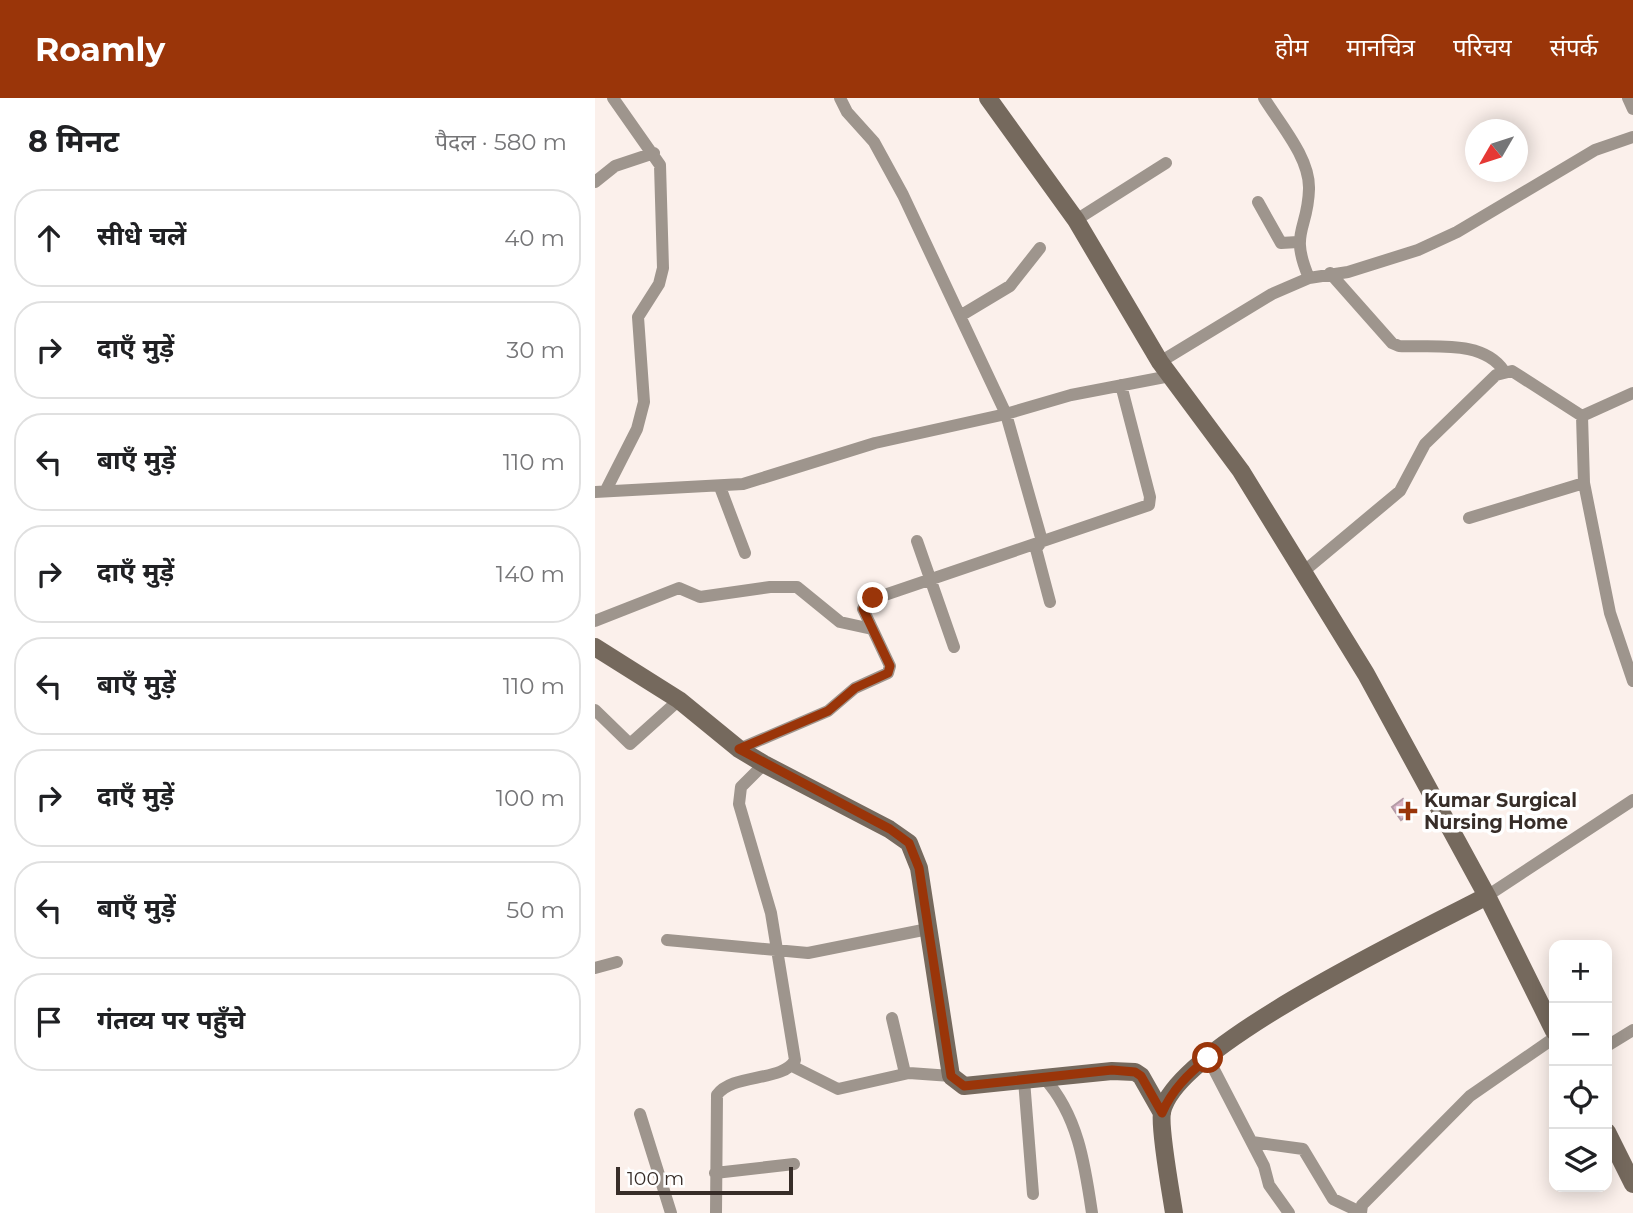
<!DOCTYPE html>
<html lang="hi">
<head>
<meta charset="utf-8">
<style>
	body { margin:0; font-family:Montserrat,"Noto Sans Devanagari",sans-serif; background:#f2f2f2; color:#202124 }
	.controls { position:absolute; right:21px; bottom:21px; display:grid; overflow:hidden; border-radius:14px; box-shadow:0 4px 18px #0003 }
	.controls button { width:63px; height:63px; display:grid; place-items:center; padding:0; border:0; border-bottom:2px solid #e0e0e0; background:#fff; color:#202124; font:35px sans-serif }
	.compass { position:absolute; left:870px; top:21px; width:63px; height:63px; border-radius:50%; background:#fff; box-shadow:0 4px 18px #0003; rotate:231deg }
	.scale { position:absolute; left:21px; bottom:18px; width:177px; box-sizing:border-box; padding-left:7px; border:4px solid #372d28; border-top:0; font-size:19px; line-height:24px; white-space:nowrap; color:#372d28; -webkit-text-stroke:5px #fff; paint-order:stroke }
	.stop { position:absolute; width:21px; height:21px; margin:-16px; border:5px solid #9a3509; border-radius:50%; background:#fff }
	.stop.end { background:#9a3509; border-color:#fff; box-shadow:0 2px 7px #0008 }
	.list { margin:0; padding:0; list-style:none }
	h2 { display:flex; justify-content:space-between; align-items:center; height:91px; margin:0; padding:0 28px; font-size:30px }
	h2 small { font-size:23px; font-weight:400; color:#757577 }
	.list li { display:grid; grid-template-columns:46px 1fr auto; gap:21px; align-items:center; box-sizing:border-box; height:98px; margin:0 14px 14px; padding:0 14px; border:2px solid #e0e0e0; border-radius:28px }
	.list b { display:block; font-size:26px; white-space:nowrap }
	.list em { font-size:23px; font-style:normal; color:#757577 }
	.icon { flex:none; width:38px; height:38px; fill:none; stroke:currentColor; stroke-width:2; stroke-linecap:round; stroke-linejoin:round }
	.map { position:relative; flex:none; width:1038px; height:1115px; overflow:hidden }
	header { display:flex; align-items:center; gap:42px; box-sizing:border-box; height:98px; padding:0 35px; background:#9a3509; color:#fff }
	header strong { font-size:33px }
	nav { display:flex; gap:38px; margin-inline-start:auto; font-size:24px }
	main { display:flex }
	aside { flex:1; background:#fff }
	.map>svg:first-child { display:block }
	.building { fill:#d9b3c5; stroke:#b49ba6; stroke-width:2 }
	.lines { fill:none; stroke-linecap:round; stroke-linejoin:round }
	.street { stroke:#9e958d; stroke-width:12 }
	.secondary { stroke:#75695d; stroke-width:18 }
	.route { stroke:#9a3509; stroke-width:9 }
	.poi-dot { fill:#9a3509; stroke:#fff; stroke-width:2.5 }
	.labels { text-anchor:middle; dominant-baseline:central; stroke-width:7; stroke-linejoin:round; paint-order:stroke }
	.poi-label { font-size:19px; font-weight:bold; fill:#372d28; stroke:#fff; text-anchor:start }
</style>
</head>
<body>
<header>
<strong>Roamly</strong>
<nav><a>होम</a><a>मानचित्र</a><a>परिचय</a><a>संपर्क</a></nav>
</header>
<main>
<aside>
<h2>8 मिनट<small>पैदल · 580 m</small></h2>
<ul class="list">
<li><svg class="icon" aria-label="ahead" viewBox="0 0 24 24"><path d="M12 20V5M6 11l6-6 6 6"/></svg><div><b>सीधे चलें</b></div><em>40 m</em></li>
<li><svg class="icon" aria-label="right" viewBox="0 0 24 24"><path d="M7 20v-9h11M14 6l5 5-5 5"/></svg><div><b>दाएँ मुड़ें</b></div><em>30 m</em></li>
<li><svg class="icon" aria-label="left" viewBox="0 0 24 24"><path d="M17 20v-9H6M10 6l-5 5 5 5"/></svg><div><b>बाएँ मुड़ें</b></div><em>110 m</em></li>
<li><svg class="icon" aria-label="right" viewBox="0 0 24 24"><path d="M7 20v-9h11M14 6l5 5-5 5"/></svg><div><b>दाएँ मुड़ें</b></div><em>140 m</em></li>
<li><svg class="icon" aria-label="left" viewBox="0 0 24 24"><path d="M17 20v-9H6M10 6l-5 5 5 5"/></svg><div><b>बाएँ मुड़ें</b></div><em>110 m</em></li>
<li><svg class="icon" aria-label="right" viewBox="0 0 24 24"><path d="M7 20v-9h11M14 6l5 5-5 5"/></svg><div><b>दाएँ मुड़ें</b></div><em>100 m</em></li>
<li><svg class="icon" aria-label="left" viewBox="0 0 24 24"><path d="M17 20v-9H6M10 6l-5 5 5 5"/></svg><div><b>बाएँ मुड़ें</b></div><em>50 m</em></li>
<li><svg class="icon" aria-label="arrive" viewBox="0 0 24 24"><path d="M6 21V4h12l-3 4 3 4H6"/></svg><div><b>गंतव्य पर पहुँचे</b></div></li>
</ul>
</aside>
<div class="map">
<svg width="1038" height="1115" viewBox="0 0 1038 1115">
	<rect width="100%" height="100%" fill="#fbf0eb"/>
	<path class="building" d="M808,701L817,714L806,722L797,709Z"/>
	<g class="lines">
		<path class="street" d="M245,0L252,14L279,44L308,97L411,316L447,443L441,451L455,504
			M669,0C685,26 715,60 714,91C713,133 694,133 714,180
			M1033,0L1038,11
			M0,84L20,68L59,55
			M663,104L686,145L703,144
			M481,122L571,65
			M735,175L797,245L804,248C838,250 888,241 909,273
			M365,218L415,188L445,150
			M565,264L677,196L714,180L753,174L823,152L862,134L1000,52L1038,39
			M987,318L1038,295
			M125,389L150,455
			M11,392L42,331L49,304L43,219L64,186L68,170L65,67L18,0
			M0,394L148,386L280,345L411,316L476,297L575,278
			M874,420L989,385
			M322,443L359,549
			M708,474L805,393L830,346L901,277L917,273L987,318L989,385L1015,515L1038,583
			M0,523L84,490L105,499L175,489H202L245,524L277,531
			M0,612L35,646L84,602
			M144,651L233,613L260,590L293,575L295,568L268,511L272,503L554,407L555,399L526,287
			M892,798L1038,702
			M72,842L213,855L333,831
			M0,870L22,864
			M297,920L310,975
			M1012,948L1038,932
			M613,960L669,1068L674,1087L694,1115
			M197,968L243,991L314,975L356,978
			M449,980C483,1017 490,1067 497,1115
			M429,982L438,1096
			M45,1016L76,1115
			M657,1044L708,1051L738,1101L765,1114
			M120,1075L199,1066
			M121,1115L122,997C137,975 189,984 200,962L176,815L144,706L146,689L169,666
			M766,1115L767,1107L875,998L959,940"/>
		<path class="secondary" d="M393,0L481,122L565,264L646,373L771,576L892,798L959,933
			M0,549L84,602L144,651L169,666L294,731L314,745L324,770L356,978L369,988L517,973L540,974L546,978L567,1015
			M1012,1034L1038,1086
			M579,1115C576,1095 564,1030 567,1014C581,948 828,832 892,798"/>
	</g>
	<g class="lines">
		<path class="route" d="M278,500L268,511L295,568L293,575L260,590L233,613L144,651L295,731L314,745L324,770L356,978L369,988L517,972L540,974L546,978L567,1015C577,992 593,976 613,960"/>
	</g>
	<path class="poi-dot" d="M809.5 702.5h7v7h7v7h-7v7h-7v-7h-7v-7h7z"/>
	<g class="labels">
		<g class="poi-label">
			<text x="829" y="702">Kumar Surgical<tspan x="829" dy="22">Nursing Home</tspan></text>
		</g>
	</g>
</svg>
<div class="controls">
<button>+</button>
<button>−</button>
<button><svg class="icon" aria-label="locate" viewBox="0 0 24 24"><circle cx="12" cy="12" r="6"/><path d="M12 2v4M12 18v4M2 12h4M18 12h4"/></svg></button>
<button><svg class="icon" aria-label="layers" viewBox="0 0 24 24"><path d="M12 4l9 5-9 5-9-5zM3 14l9 5 9-5"/></svg></button>
</div>
<svg class="compass" viewBox="-18 -18 36 36"><path d="M0-13l5 13h-10z" fill="#e53935"/><path d="M0 13l5-13h-10z" fill="#757577"/></svg>
<div class="scale">100 m</div>
<div class="stop" style="left:613px;top:960px"></div>
<div class="stop end" style="left:278px;top:500px"></div>
</div>
</main>
</body>
</html>
